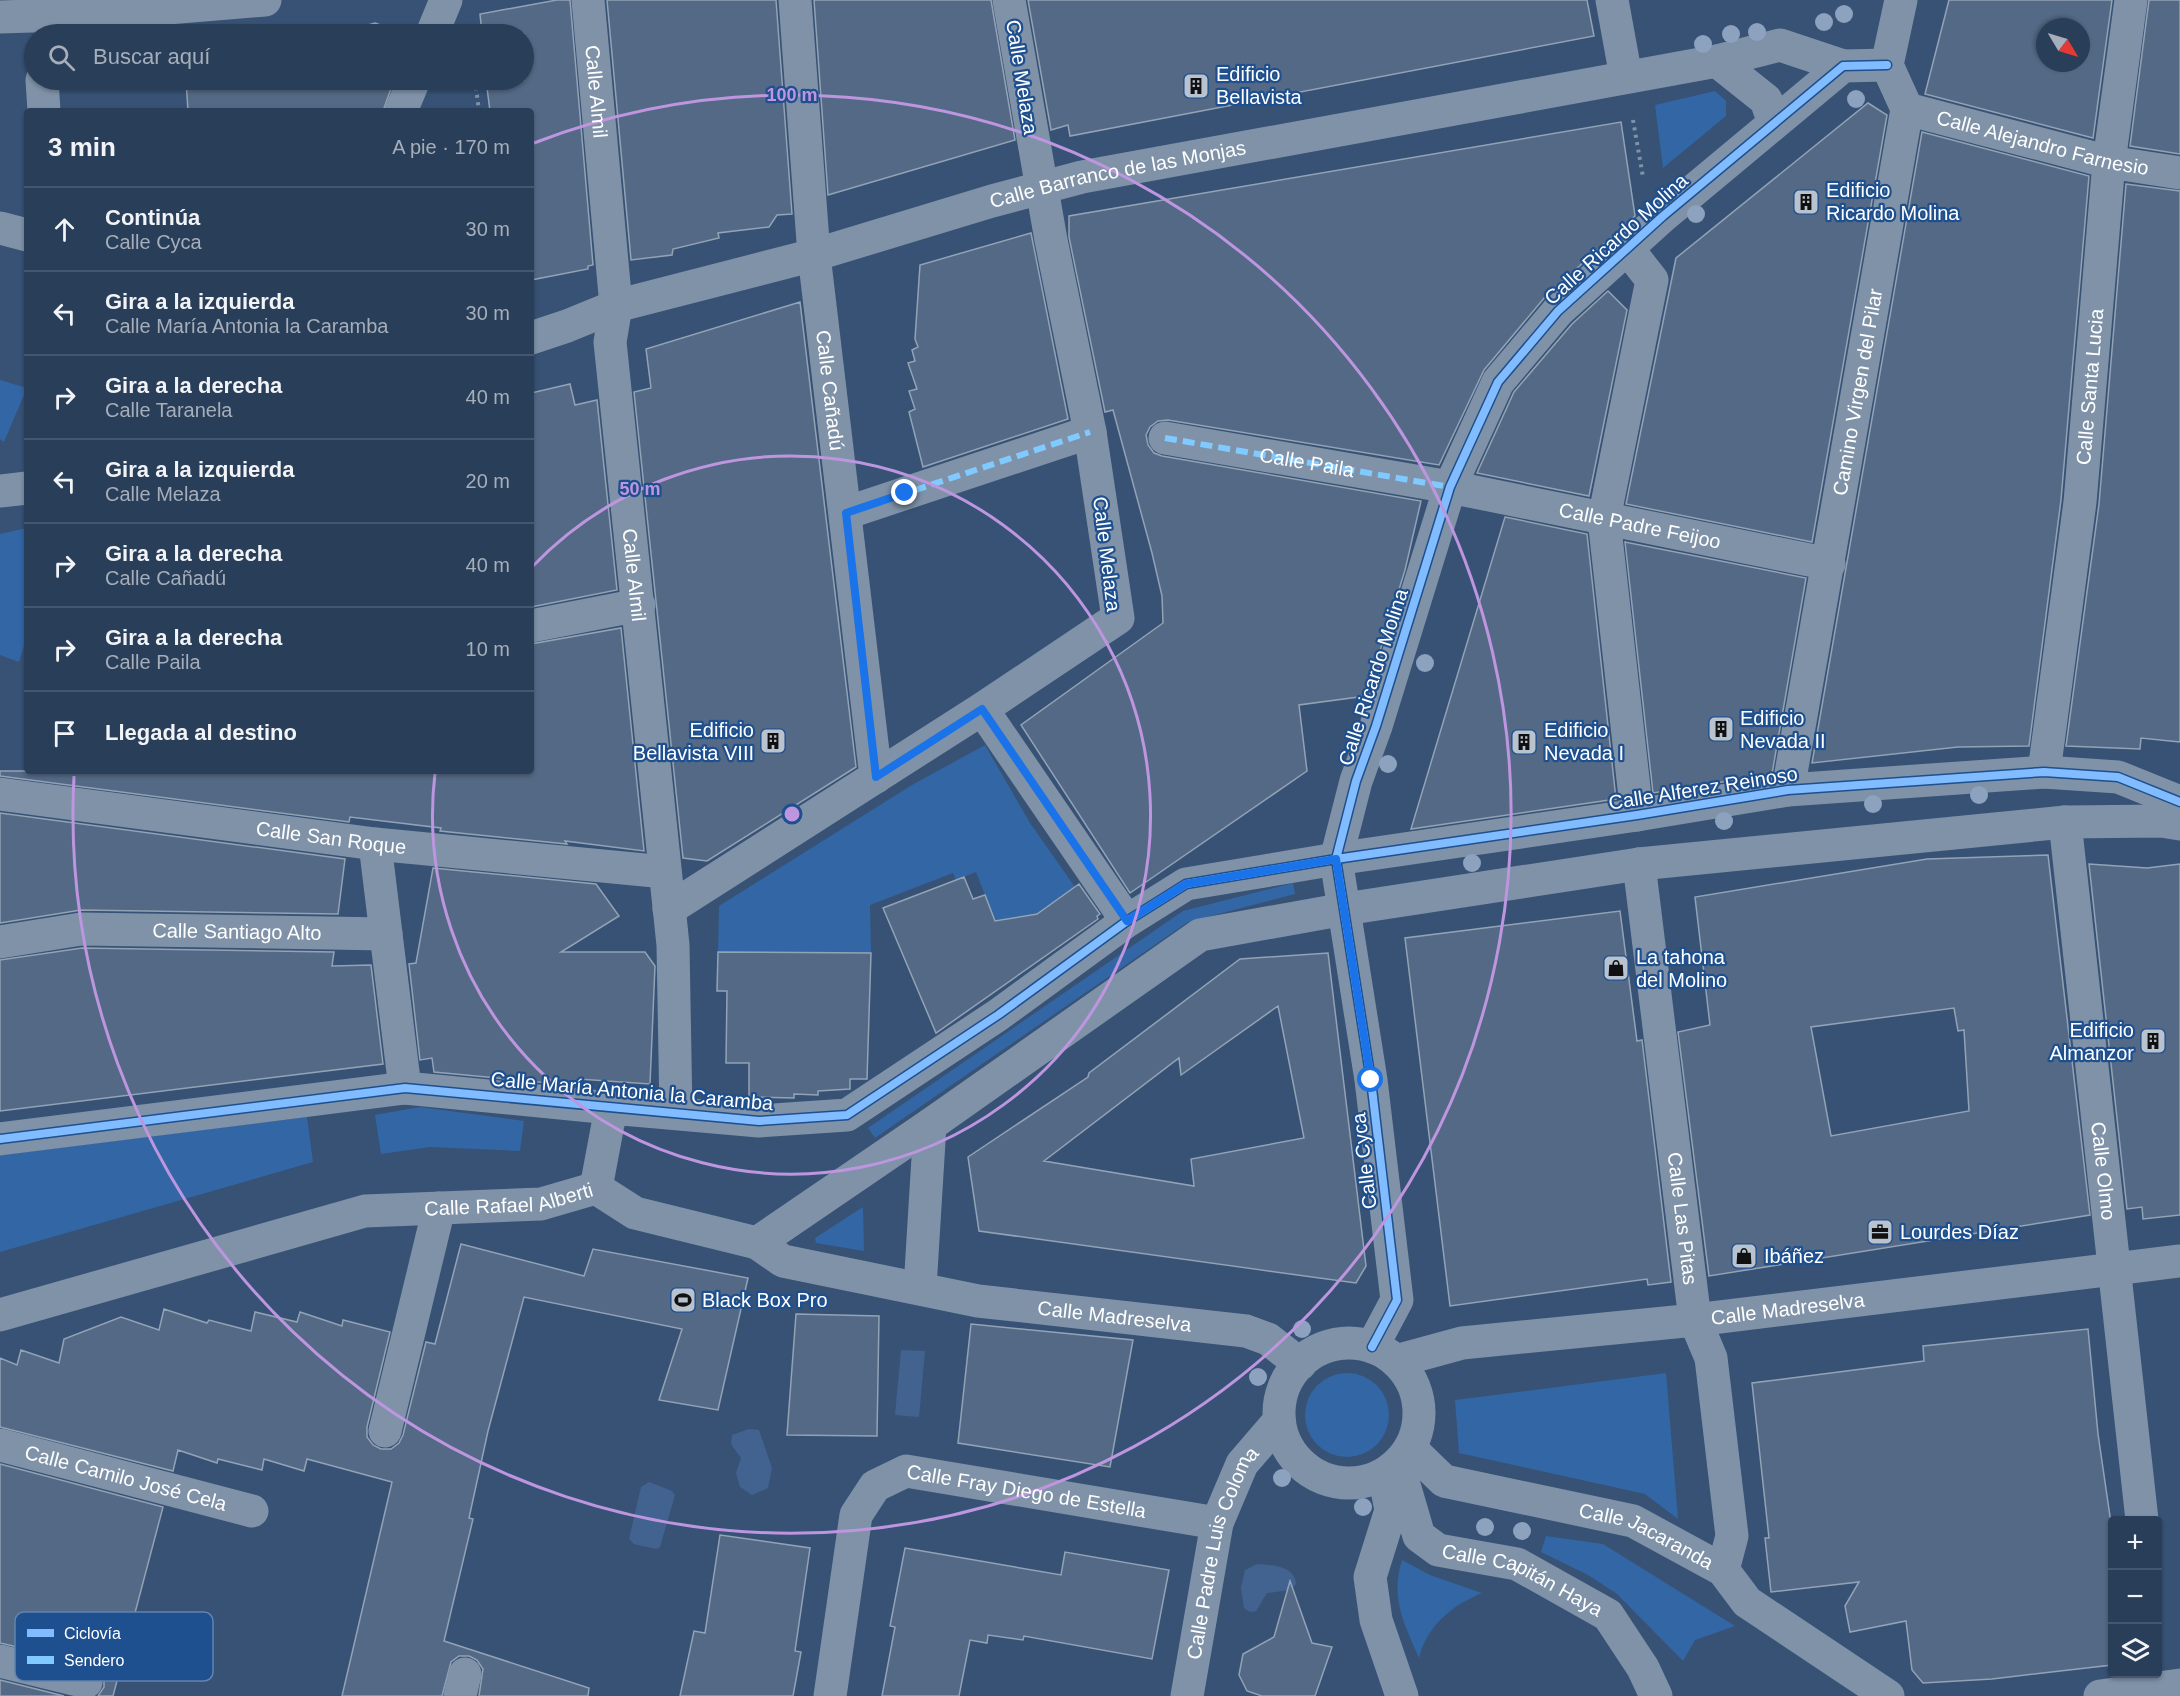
<!DOCTYPE html>
<html lang="es">
<head>
<meta charset="utf-8">
<style>
	body { margin:0; font-family:Helvetica,sans-serif; background:#31455e; color:#f1f3f6 }
	.controls { position:absolute; right:18px; bottom:18px; display:grid; overflow:hidden; border-radius:6px; box-shadow:0 2px 4px #0004 }
	.controls button { width:54px; height:54px; display:grid; place-items:center; padding:0; border:0; border-bottom:2px solid #45576e; background:#293e58; color:#f1f3f6; font:30px sans-serif }
	.compass { position:absolute; left:2036px; top:18px; width:54px; height:54px; border-radius:50%; background:#293e58; box-shadow:0 2px 4px #0004; rotate:128deg }
	.stop { position:absolute; width:18px; height:18px; margin:-14px; border:4px solid #1a73e8; border-radius:50%; background:#fff }
	.stop.end { background:#1a73e8; border-color:#fff; box-shadow:0 2px 6px #0008 }
	.list { margin:0; padding:0; list-style:none }
	h2 { display:flex; justify-content:space-between; align-items:center; height:78px; margin:0; padding:0 24px; font-size:26px }
	h2 small { font-size:20px; font-weight:400; color:#a5aeba }
	.list li { display:grid; grid-template-columns:39px 1fr auto; gap:18px; align-items:center; box-sizing:border-box; height:84px; padding:0 24px; border-top:2px solid #45576e }
	.list b { display:block; font-size:22px; white-space:nowrap }
	.list p { margin:0; font-size:20px; white-space:nowrap; color:#a5aeba }
	.list em { font-size:20px; font-style:normal; color:#a5aeba }
	.icon { flex:none; width:33px; height:33px; fill:none; stroke:currentColor; stroke-width:2; stroke-linecap:round; stroke-linejoin:round }
	.map { position:relative; flex:none; width:2180px; height:1696px; overflow:hidden }
	.search { position:absolute; background:#293e58; box-shadow:0 2px 4px #0004; left:24px; top:24px; width:510px; height:66px; display:flex; align-items:center; gap:15px; box-sizing:border-box; padding:0 21px; border-radius:33px; color:#a5aeba; font-size:22px }
	.panel { position:absolute; background:#293e58; box-shadow:0 2px 4px #0004; left:24px; top:108px; width:510px; height:666px; border-radius:6px }
	.map>svg:first-child { display:block }
	.green { fill:#3366a5 }
	.water { fill:#426390 }
	.building { fill:#546985; stroke:#93a3b6; stroke-width:1.5; fill-rule:evenodd }
	.lines { fill:none; stroke-linecap:round; stroke-linejoin:round }
	.path { stroke:#7f92a8; stroke-width:4; stroke-dasharray:3 4.5; stroke-linecap:butt }
	.minor { stroke:#7f92a8; stroke-width:33 }
	.tertiary { stroke:#7f92a8; stroke-width:33 }
	.quiet { stroke:#80caff; stroke-width:6; stroke-dasharray:12 6; stroke-linecap:butt }
	.cycleway-casing { stroke:#1e4f8e; stroke-width:11 }
	.cycleway { stroke:#80bcff; stroke-width:8 }
	.tree { fill:#8ca2be }
	.route { stroke:#1a73e8; stroke-width:8 }
	.ring { fill:none; stroke:#bd96df; stroke-width:3 }
	.labels { text-anchor:middle; dominant-baseline:central; stroke-width:4.5; stroke-linejoin:round; paint-order:stroke }
	.poi-label { font-size:20px; fill:#fff; stroke:#1e4f8e; text-anchor:start }
	.street-label { font-size:20px; fill:#fff; stroke:#1e4f8e }
	.key { fill:#1e4f8e; stroke:#6284b0; stroke-width:1.5 }
	.key-label { font-size:16px; fill:#fff }
	.centre { fill:#bd96df; stroke:#1e4f8e; stroke-width:3 }
	.ring-label { font-size:18px; text-anchor:middle; font-weight:bold; fill:#bd96df; stroke:#1e4f8e; stroke-width:4.5; stroke-linejoin:round; paint-order:stroke }
</style>
</head>
<body>
<div class="map">
<svg width="2180" height="1696" viewBox="0 0 2180 1696">
	<rect width="100%" height="100%" fill="#375275"/>
	<path class="green" d="M1715,91L1726,101V116L1663,168L1655,105Z
		M0,380L27,388L4,442L0,439Z
		M27,528V636L19,662L0,655V534Z
		M985,745L1030,823L1075,887L1037,913L995,921L976,872L956,880L953,873L870,905L871,953L718,952L719,906L912,785Z
		M1293,883L1295,894L1188,922L875,1138L868,1128L1183,911Z
		M420,1107L524,1121L520,1151L430,1147L381,1154L375,1115Z
		M307,1117L313,1162L0,1252V1155Z
		M863,1207L864,1251L816,1243L815,1238Z
		M1305 1415a42 42 0 1 1 84 0a42 42 0 1 1-84 0Z
		M1666,1373L1678,1519L1645,1494L1459,1453L1455,1400Z
		M1546,1536L1603,1544L1735,1626L1695,1640L1683,1661L1617,1594L1588,1575L1541,1552Z
		M1402,1560L1430,1575L1482,1593C1453,1605 1427,1625 1419,1658C1404,1624 1390,1597 1402,1560Z"/>
	<path class="water" d="M901,1350L925,1351L919,1417L895,1415Z
		M749,1429L759,1430L772,1468L768,1488L752,1495L740,1487L736,1473L741,1458L731,1444L732,1435Z
		M649,1482L672,1491L675,1495L660,1547L656,1549L634,1544L629,1539L641,1487Z
		M1257,1564C1272,1565 1295,1566 1296,1584L1291,1590L1267,1593L1256,1611L1250,1612L1244,1608L1241,1588L1245,1570Z"/>
	<path class="building" d="M557,0H570L593,265L588,266V269L531,280V111H490L486,80H524V34H482L480,14Z
		M607,0H776L792,214L777,215L769,227L718,233L719,238L673,249L672,255L631,260Z
		M814,0H991L1015,140L828,195Z
		M1028,0H1587L1594,36L1070,136L1068,125L1051,130Z
		M1949,0H2112L2093,138L1925,94ZM2045,27H2081V63H2045Z
		M2149,0H2180V154L2130,146Z
		M375,23L404,34H328H336Z
		M186,80H394L383,111H188Z
		M1868,103L1887,115L1812,542L1626,504L1676,258Z
		M1621,122L1635,216L1545,297L1484,370L1439,465L1168,420L1158,421L1150,427L1146,435L1148,445L1154,453L1162,456L1421,501L1405,570L1366,696L1299,705L1307,771L1130,893L1021,725L1163,623L1162,596L1152,553L1113,410L1105,412L1069,237V216Z
		M1922,132L2089,176L2061,500L2029,746L1958,747L1812,763Z
		M2126,184L2180,191V742L2141,738L2140,749L2066,746L2099,504Z
		M1031,233L1068,419L923,467L909,412L915,409L909,391L917,389L908,363L915,361L912,350L918,347L915,339L920,265Z
		M1608,291L1627,310L1589,496L1477,473L1514,392L1572,324Z
		M800,302L856,767L707,861L683,858L634,392L651,388L646,349Z
		M570,384L575,405L597,400L617,590L531,607V393Z
		M1505,517L1587,534L1616,799L1411,829Z
		M1625,542L1806,578L1772,774L1653,793Z
		M621,628L644,851L565,841L567,844L440,831L441,828L350,817L349,822L0,776V771H531V644Z
		M0,813L345,859L338,914L81,910L0,923Z
		M2048,855L2090,1215L1709,1276L1678,1032L1710,1025L1695,897L1927,859ZM1954,1008L1958,1031L1964,1030L1969,1111L1831,1136L1811,1027Z
		M2089,864L2147,868L2180,864V1215L2143,1219L2142,1207L2127,1209Z
		M433,868L596,884L619,916L561,952H645L655,966L650,1084L579,1079L580,1086L434,1072L432,1058L420,1060L409,964L416,963Z
		M964,877L973,899L985,895L995,921L1037,914L1079,884L1100,914L1097,916L1098,919L936,1033L883,908Z
		M1620,911L1637,1041L1642,1040L1671,1282L1648,1285L1647,1279L1450,1306L1405,938Z
		M82,948L334,952L332,966L371,965L383,1064L0,1111V960Z
		M718,952L871,953L867,1079H850V1089L818,1091V1095L794,1094V1098L749,1097V1063H726L727,991H717Z
		M1328,953L1366,1266L1356,1283L979,1231L968,1157L1088,1077L1089,1073L1240,959ZM1278,1006L1304,1138L1191,1159L1194,1186L1044,1161L1179,1058L1181,1075Z
		M461,1244L584,1276L593,1249L748,1278L718,1410L659,1400L682,1329L524,1297L488,1431L469,1518L473,1519L444,1641L589,1688L588,1696H479L483,1669L477,1660L469,1656H459L451,1662L442,1696H342L392,1482L307,1459L304,1471L264,1459L262,1470L218,1459L217,1463L178,1450L173,1471L0,1427V1358L17,1365L21,1350L59,1363L64,1339L121,1317L159,1330L164,1309L207,1323L209,1320L251,1331L255,1312L297,1322L300,1312L342,1326L343,1320L390,1332L367,1427V1437L373,1445L381,1449H391L399,1443L403,1435L426,1342L435,1344Z
		M796,1314L879,1316L877,1436L787,1435Z
		M971,1324L1133,1340L1110,1467L958,1443Z
		M2088,1329L2098,1434L2112,1530V1665L1992,1679L1923,1683L1912,1670L1906,1621L1850,1632L1845,1606L1859,1582L1771,1592L1765,1538H1769L1752,1383L1924,1361L1923,1346Z
		M0,1464L163,1507L113,1696H98L104,1687V1677L99,1669L91,1664L0,1643Z
		M720,1535L810,1548L795,1651L801,1652L793,1696H680L694,1631L705,1633Z
		M905,1548L1061,1575L1065,1552L1169,1570L1152,1659L1024,1636L1023,1640L988,1635L987,1643L970,1640L959,1696H882L895,1627L890,1626Z
		M1290,1581L1312,1643L1332,1647L1315,1696H1262L1247,1691L1239,1675L1243,1654L1274,1637Z
		M0,1680L64,1696H0Z"/>
	<g class="lines">
		<path class="path" d="M475,80L479,111
			M1633,120L1643,177"/>
		<g class="minor">
			<path id="s1" d="M588,0L616,306L610,342L673,945L676,1113"/>
			<path id="s2" d="M795,0L814,255L876,777"/>
			<path d="M1612,0L1626,77"/>
			<path d="M432,34L446,0"/>
			<path d="M1717,61L1766,100L1774,123"/>
			<path d="M42,80L44,111"/>
			<path id="s3" d="M1907,109L2109,162L2180,173"/>
			<path d="M401,111L414,80"/>
			<path d="M0,228L27,235"/>
			<path d="M1627,248L1652,280L1604,519L1637,815"/>
			<path id="s4" d="M531,338L567,326L616,306L814,255L992,201L1082,177L1717,61L1780,45L1843,66"/>
			<path id="s5" d="M1165,438L1450,487L1829,564"/>
			<path d="M0,491L27,488"/>
			<path d="M846,513L1090,432"/>
			<path d="M531,626L639,605"/>
			<path d="M982,709L1127,921"/>
			<path id="s6" d="M2044,772L2080,502L2109,162L2131,0"/>
			<path id="s7" d="M1788,790L1907,109L1887,65L1901,0"/>
			<path id="s8" d="M0,794L375,844L665,872"/>
			<path id="s9" d="M2065,822L2142,1520"/>
			<path id="s10" d="M1639,864L1695,1320L1711,1358L1732,1536L1723,1570"/>
			<path d="M669,909L982,709L1118,618L1090,432L1051,240L1009,0"/>
			<path d="M386,934L405,1088"/>
			<path id="s11" d="M0,942L81,929L386,934L375,844"/>
			<path d="M0,1139L405,1088L611,1108"/>
			<path id="s12" d="M757,1243L783,1261L978,1301L1246,1331L1268,1339L1300,1364"/>
			<path d="M920,1288L930,1125"/>
			<circle cx="1349" cy="1413" r="70"/>
			<path d="M1372,1347L1397,1300L1371,1080L1336,859L1356,781L1376,726L1450,487L1498,382L1558,311L1663,216L1843,66L1887,65"/>
			<path id="s13" d="M1396,1361L1462,1343L1695,1320L2180,1261"/>
			<path d="M385,1431L439,1208"/>
			<path id="s14" d="M0,1445L252,1511"/>
			<path id="s15" d="M1410,1448L1444,1481L1633,1521L1723,1570L1747,1602L1888,1696"/>
			<path id="s16" d="M1398,1464L1419,1536L1438,1550L1517,1564L1608,1615L1643,1668L1656,1696"/>
			<path d="M1384,1475L1391,1510L1370,1577L1376,1620L1402,1696"/>
			<path d="M0,1661L86,1682"/>
			<path d="M460,1696L465,1674"/>
			<path id="s17" d="M830,1696L856,1515L875,1486L906,1471L1217,1523"/>
			<path id="s18" d="M1187,1696L1217,1523L1242,1464L1279,1421"/>
			<path d="M2100,1696L2180,1685"/>
		</g>
		<g class="tertiary">
			<path d="M0,17L96,14L265,0"/>
			<path d="M596,1188L611,1108L759,1121L847,1115L998,1015L1127,921L1186,884L1336,859L1637,815L1788,790L2044,772L2118,777L2180,802"/>
			<path id="s19" d="M0,1315L365,1211L541,1204L596,1188L635,1213L757,1243L930,1125L1200,935L1345,909L1639,864L2065,822L2161,821L2180,824"/>
		</g>
		<g class="quiet">
			<path id="s20" d="M1165,438L1450,487"/>
			<path d="M846,513L1090,432"/>
		</g>
		<g class="cycleway-casing">
			<path id="cycleway" d="M0,1139L405,1088L759,1121L847,1115L998,1015L1127,921L1186,884L1336,859L1637,815L1788,790L2044,772L2118,777L2180,802
				M1372,1347L1397,1300L1371,1080L1336,859L1356,781L1376,726L1450,487L1498,382L1558,311L1663,216L1843,66L1887,65"/>
		</g>
		<use href="#cycleway" class="cycleway"/>
	</g>
	<g class="tree">
		<circle cx="1844" cy="14" r="9"/>
		<circle cx="1824" cy="22" r="9"/>
		<circle cx="1757" cy="32" r="9"/>
		<circle cx="1731" cy="34" r="9"/>
		<circle cx="1703" cy="44" r="9"/>
		<circle cx="1856" cy="99" r="9"/>
		<circle cx="1696" cy="214" r="9"/>
		<circle cx="1425" cy="663" r="9"/>
		<circle cx="1388" cy="764" r="9"/>
		<circle cx="1979" cy="795" r="9"/>
		<circle cx="1873" cy="804" r="9"/>
		<circle cx="1724" cy="821" r="9"/>
		<circle cx="1472" cy="863" r="9"/>
		<circle cx="1302" cy="1329" r="9"/>
		<circle cx="1258" cy="1377" r="9"/>
		<circle cx="1282" cy="1478" r="9"/>
		<circle cx="1363" cy="1507" r="9"/>
		<circle cx="1485" cy="1527" r="9"/>
		<circle cx="1522" cy="1531" r="9"/>
	</g>
	<g class="lines">
		<path class="route" d="M905,493L846,513L876,777L982,709L1127,921L1186,884L1336,859L1371,1080"/>
	</g>
	<g class="ring">
		<path d="M532 567A359 359 0 1 1 435 773"/>
		<path d="M534 143A719 719 0 1 1 74 776"/>
	</g>
	<defs>
		<g id="building-square" transform="scale(1.35)"><rect x="-9" y="-9" width="18" height="18" rx="4" fill="#b9c2cf" stroke="#1e4f8e"/><path d="M-4-6H4V6H1V3H-1V6H-4ZM-2.5-4.3h1.7v1.8h-1.7ZM.8-4.3h1.7v1.8H.8ZM-2.5-1h1.7V.8h-1.7ZM.8-1h1.7V.8H.8Z" fill="#111"/></g>
		<g id="shop-square" transform="scale(1.35)"><rect x="-9" y="-9" width="18" height="18" rx="4" fill="#b9c2cf" stroke="#1e4f8e"/><path d="M-5-2.5h2.3a2.7 3.5 0 0 1 5.4 0H5L5.5 6h-11ZM-1.5-2.5h3a1.5 2.3 0 0 0-3 0Z" fill="#111"/></g>
		<g id="office-square" transform="scale(1.35)"><rect x="-9" y="-9" width="18" height="18" rx="4" fill="#b9c2cf" stroke="#1e4f8e"/><path d="M-6-3h4V-5.5h4V-3h4V5H-6ZM-1-4.5V-3h2v-1.5ZM-6 0V1H6V0Z" fill="#111"/></g>
		<g id="stadium-square" transform="scale(1.35)"><rect x="-9" y="-9" width="18" height="18" rx="4" fill="#b9c2cf" stroke="#1e4f8e"/><path d="M0-5a6.5 5 0 1 0 0 10a6.5 5 0 1 0 0-10ZM-3.5-1.8h7v3.6h-7Z" fill="#111"/></g>
	</defs>
	<g fill-rule="evenodd">
		<use href="#building-square" x="1196" y="86"/>
		<use href="#building-square" x="1806" y="202"/>
		<use href="#building-square" x="1721" y="729"/>
		<use href="#building-square" x="773" y="741"/>
		<use href="#building-square" x="1524" y="742"/>
		<use href="#shop-square" x="1616" y="968"/>
		<use href="#building-square" x="2153" y="1041"/>
		<use href="#office-square" x="1880" y="1232"/>
		<use href="#shop-square" x="1744" y="1256"/>
		<use href="#stadium-square" x="683" y="1300"/>
	</g>
	<g class="labels">
		<g class="poi-label">
			<text x="1216" y="74">Edificio<tspan x="1216" dy="23">Bellavista</tspan></text>
			<text x="1826" y="190">Edificio<tspan x="1826" dy="23">Ricardo Molina</tspan></text>
			<text x="1740" y="718">Edificio<tspan x="1740" dy="23">Nevada II</tspan></text>
			<text x="754" y="730" text-anchor="end">Edificio<tspan x="754" dy="23">Bellavista VIII</tspan></text>
			<text x="1544" y="730">Edificio<tspan x="1544" dy="23">Nevada I</tspan></text>
			<text x="1636" y="957">La tahona<tspan x="1636" dy="23">del Molino</tspan></text>
			<text x="2134" y="1030" text-anchor="end">Edificio<tspan x="2134" dy="23">Almanzor</tspan></text>
			<text x="1900" y="1232">Lourdes Díaz</text>
			<text x="1764" y="1256">Ibáñez</text>
			<text x="702" y="1300">Black Box Pro</text>
		</g>
		<g class="street-label">
			<text transform="translate(1022 77) rotate(81)">Calle Melaza</text>
			<text stroke="none"><textPath href="#s1" startOffset="92">Calle Almil</textPath></text>
			<text stroke="none"><textPath href="#s3" startOffset="140">Calle Alejandro Farnesio</textPath></text>
			<text stroke="none"><textPath href="#s4" startOffset="610">Calle Barranco de las Monjas</textPath></text>
			<text transform="translate(1616 239) rotate(-42)">Calle Ricardo Molina</text>
			<text stroke="none"><textPath href="#s6" startOffset="388">Calle Santa Lucia</textPath></text>
			<text stroke="none"><textPath href="#s2" startOffset="392">Calle Cañadú</textPath></text>
			<text stroke="none"><textPath href="#s7" startOffset="404">Camino Virgen del Pilar</textPath></text>
			<text stroke="none"><textPath href="#s20" startOffset="144">Calle Paila</textPath></text>
			<text stroke="none"><textPath href="#s5" startOffset="483">Calle Padre Feijoo</textPath></text>
			<text transform="translate(1107 554) rotate(83)">Calle Melaza</text>
			<text stroke="none"><textPath href="#s1" startOffset="578">Calle Almil</textPath></text>
			<text transform="translate(1373 677) rotate(-72)">Calle Ricardo Molina</text>
			<text transform="translate(1703 788) rotate(-9)">Calle Alferez Reinoso</text>
			<text stroke="none"><textPath href="#s8" startOffset="334">Calle San Roque</textPath></text>
			<text stroke="none"><textPath href="#s11" startOffset="238">Calle Santiago Alto</textPath></text>
			<text transform="translate(632 1091) rotate(5)">Calle María Antonia la Caramba</text>
			<text transform="translate(1364 1161) rotate(-97)">Calle Cyca</text>
			<text stroke="none"><textPath href="#s9" startOffset="351">Calle Olmo</textPath></text>
			<text stroke="none"><textPath href="#s19" startOffset="524">Calle Rafael Alberti</textPath></text>
			<text stroke="none"><textPath href="#s10" startOffset="357">Calle Las Pitas</textPath></text>
			<text stroke="none"><textPath href="#s13" startOffset="396">Calle Madreselva</textPath></text>
			<text stroke="none"><textPath href="#s12" startOffset="368">Calle Madreselva</textPath></text>
			<text stroke="none"><textPath href="#s14" startOffset="130">Calle Camilo José Cela</textPath></text>
			<text stroke="none"><textPath href="#s17" startOffset="374">Calle Fray Diego de Estella</textPath></text>
			<text stroke="none"><textPath href="#s15" startOffset="258">Calle Jacaranda</textPath></text>
			<text stroke="none"><textPath href="#s18" startOffset="148">Calle Padre Luis Coloma</textPath></text>
			<text stroke="none"><textPath href="#s16" startOffset="189">Calle Capitán Haya</textPath></text>
		</g>
	</g>
	<rect x="15" y="1612" width="198" height="69" rx="9" class="key"/>
	<rect x="27" y="1629" width="27" height="8" fill="#80bcff"/>
	<rect x="27" y="1656" width="27" height="8" fill="#80caff"/>
	<g class="key-label">
		<text x="64" y="1639">Ciclovía</text>
		<text x="64" y="1666">Sendero</text>
	</g>
	<circle cx="792" cy="814" r="9" class="centre"/>
	<g class="ring-label">
		<text x="792" y="101">100 m</text>
		<text x="640" y="495">50 m</text>
	</g>
</svg>
<div class="controls">
<button>+</button>
<button>−</button>
<button><svg class="icon" aria-label="layers" viewBox="0 0 24 24"><path d="M12 4l9 5-9 5-9-5zM3 14l9 5 9-5"/></svg></button>
</div>
<svg class="compass" viewBox="-18 -18 36 36"><path d="M0-13l5 13h-10z" fill="#e53935"/><path d="M0 13l5-13h-10z" fill="#a5aeba"/></svg>
<div class="stop" style="left:1371px;top:1080px"></div>
<div class="stop end" style="left:905px;top:493px"></div>
<div class="search"><svg class="icon" aria-label="search" viewBox="0 0 24 24"><circle cx="10" cy="10" r="6"/><path d="M15 15l6 6"/></svg>Buscar aquí</div>
<section class="panel">
<h2>3 min<small>A pie · 170 m</small></h2>
<ul class="list">
<li><svg class="icon" aria-label="ahead" viewBox="0 0 24 24"><path d="M12 20V5M6 11l6-6 6 6"/></svg><div><b>Continúa</b><p>Calle Cyca</p></div><em>30 m</em></li>
<li><svg class="icon" aria-label="left" viewBox="0 0 24 24"><path d="M17 20v-9H6M10 6l-5 5 5 5"/></svg><div><b>Gira a la izquierda</b><p>Calle María Antonia la Caramba</p></div><em>30 m</em></li>
<li><svg class="icon" aria-label="right" viewBox="0 0 24 24"><path d="M7 20v-9h11M14 6l5 5-5 5"/></svg><div><b>Gira a la derecha</b><p>Calle Taranela</p></div><em>40 m</em></li>
<li><svg class="icon" aria-label="left" viewBox="0 0 24 24"><path d="M17 20v-9H6M10 6l-5 5 5 5"/></svg><div><b>Gira a la izquierda</b><p>Calle Melaza</p></div><em>20 m</em></li>
<li><svg class="icon" aria-label="right" viewBox="0 0 24 24"><path d="M7 20v-9h11M14 6l5 5-5 5"/></svg><div><b>Gira a la derecha</b><p>Calle Cañadú</p></div><em>40 m</em></li>
<li><svg class="icon" aria-label="right" viewBox="0 0 24 24"><path d="M7 20v-9h11M14 6l5 5-5 5"/></svg><div><b>Gira a la derecha</b><p>Calle Paila</p></div><em>10 m</em></li>
<li><svg class="icon" aria-label="arrive" viewBox="0 0 24 24"><path d="M6 21V4h12l-3 4 3 4H6"/></svg><div><b>Llegada al destino</b></div></li>
</ul>
</section>
</div>
</body>
</html>
